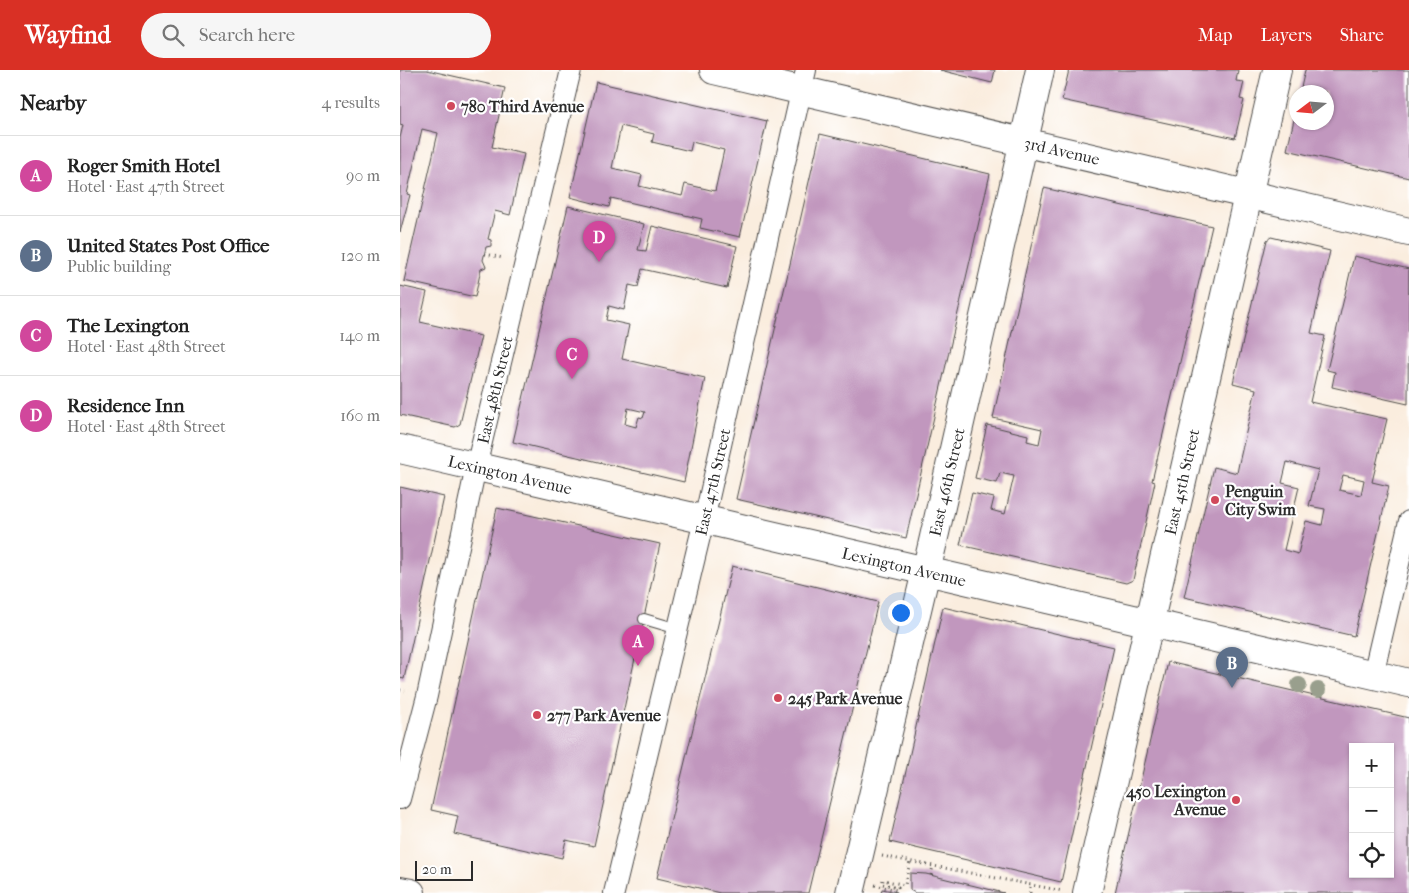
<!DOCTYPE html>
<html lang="en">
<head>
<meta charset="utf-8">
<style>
	body { margin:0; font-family:"IM FELL French Canon",serif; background:#f6f6f6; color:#222 }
	.controls { position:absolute; right:15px; bottom:15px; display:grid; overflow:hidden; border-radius:0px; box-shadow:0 1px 4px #0004 }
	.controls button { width:45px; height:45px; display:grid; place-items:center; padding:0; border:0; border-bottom:1px solid #e0e0e0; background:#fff; color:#222; font:25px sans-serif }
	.compass { position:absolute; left:889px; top:15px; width:45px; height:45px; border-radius:50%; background:#fff; box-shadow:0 1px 4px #0004; rotate:254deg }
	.scale { position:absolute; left:15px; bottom:12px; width:58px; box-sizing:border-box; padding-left:5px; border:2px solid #2b2b2b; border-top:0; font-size:14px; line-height:18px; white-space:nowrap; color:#2b2b2b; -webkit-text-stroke:4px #fff; paint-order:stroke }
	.you { position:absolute; left:500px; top:542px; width:18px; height:18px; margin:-12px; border:4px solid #fff; border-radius:50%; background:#1a73e8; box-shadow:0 0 0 8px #1a73e833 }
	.badge { display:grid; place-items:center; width:32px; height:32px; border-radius:50%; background:#d93025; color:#fff; font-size:16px; font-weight:700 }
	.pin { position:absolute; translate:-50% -41px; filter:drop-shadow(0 1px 2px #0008) }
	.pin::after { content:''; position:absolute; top:26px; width:18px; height:15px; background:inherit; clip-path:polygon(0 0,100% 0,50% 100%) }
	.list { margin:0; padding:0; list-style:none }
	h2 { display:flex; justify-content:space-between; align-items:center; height:65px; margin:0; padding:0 20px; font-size:21px }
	h2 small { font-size:16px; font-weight:400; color:#767676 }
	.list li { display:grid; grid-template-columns:32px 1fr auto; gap:15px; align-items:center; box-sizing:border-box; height:80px; padding:0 20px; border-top:1px solid #e0e0e0 }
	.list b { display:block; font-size:19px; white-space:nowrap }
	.list p { margin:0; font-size:16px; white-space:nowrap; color:#767676 }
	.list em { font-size:16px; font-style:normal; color:#767676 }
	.icon { flex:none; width:28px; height:28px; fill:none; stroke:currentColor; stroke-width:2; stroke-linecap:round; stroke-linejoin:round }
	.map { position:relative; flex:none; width:1009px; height:823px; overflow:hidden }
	header { display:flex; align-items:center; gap:30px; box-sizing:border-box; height:70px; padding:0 25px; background:#d93025; color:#fff }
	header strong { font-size:24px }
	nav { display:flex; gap:28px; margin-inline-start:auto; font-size:18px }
	.search { width:350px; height:45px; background:#f6f6f6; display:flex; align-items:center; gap:12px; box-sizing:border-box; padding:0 18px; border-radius:28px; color:#767676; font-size:19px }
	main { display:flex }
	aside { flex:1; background:#fff }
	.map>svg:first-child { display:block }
	.building { fill:#c197be; fill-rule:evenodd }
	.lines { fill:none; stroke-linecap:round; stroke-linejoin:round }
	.service-casing { stroke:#4a4846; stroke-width:12 }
	.minor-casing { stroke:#4a4846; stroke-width:22 }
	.secondary-casing { stroke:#4a4846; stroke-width:30 }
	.primary-casing { stroke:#4a4846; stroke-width:30 }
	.path { stroke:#4a4846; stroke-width:3; stroke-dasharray:1 4; stroke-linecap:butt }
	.service { stroke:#fff; stroke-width:10 }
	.minor { stroke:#fff; stroke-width:20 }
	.secondary { stroke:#fff; stroke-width:28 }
	.primary { stroke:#fff; stroke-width:28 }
	.tree { fill:#999f8d }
	.poi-dot { fill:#d1495b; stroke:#fff; stroke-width:2 }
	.labels { text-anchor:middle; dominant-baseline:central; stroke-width:4.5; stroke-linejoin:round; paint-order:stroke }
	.poi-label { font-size:16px; font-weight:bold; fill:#2b2b2b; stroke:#fff; text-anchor:start }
	.street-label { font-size:16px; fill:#2b2b2b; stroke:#fff }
</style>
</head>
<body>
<header>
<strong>Wayfind</strong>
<div class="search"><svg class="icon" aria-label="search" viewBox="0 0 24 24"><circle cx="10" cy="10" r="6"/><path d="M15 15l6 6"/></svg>Search here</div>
<nav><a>Map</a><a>Layers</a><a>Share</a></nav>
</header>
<main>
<aside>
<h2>Nearby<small>4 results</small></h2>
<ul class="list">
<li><span class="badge" style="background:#d1479c">A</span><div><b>Roger Smith Hotel</b><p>Hotel · East 47th Street</p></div><em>90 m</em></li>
<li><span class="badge" style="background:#5c6f8a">B</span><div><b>United States Post Office</b><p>Public building</p></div><em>120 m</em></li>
<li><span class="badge" style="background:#d1479c">C</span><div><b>The Lexington</b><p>Hotel · East 48th Street</p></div><em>140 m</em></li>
<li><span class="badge" style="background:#d1479c">D</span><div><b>Residence Inn</b><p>Hotel · East 48th Street</p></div><em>160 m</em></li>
</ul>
</aside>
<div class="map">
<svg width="1009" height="823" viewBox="0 0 1009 823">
	<rect width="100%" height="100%" fill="#fff"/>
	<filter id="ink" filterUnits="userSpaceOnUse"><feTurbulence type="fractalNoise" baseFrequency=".02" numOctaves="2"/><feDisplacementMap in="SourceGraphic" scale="10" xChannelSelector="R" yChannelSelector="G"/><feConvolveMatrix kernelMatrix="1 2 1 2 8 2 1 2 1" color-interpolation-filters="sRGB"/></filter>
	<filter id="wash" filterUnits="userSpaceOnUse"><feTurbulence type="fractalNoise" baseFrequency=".0096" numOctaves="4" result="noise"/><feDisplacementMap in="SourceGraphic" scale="20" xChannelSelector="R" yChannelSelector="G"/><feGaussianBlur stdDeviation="1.12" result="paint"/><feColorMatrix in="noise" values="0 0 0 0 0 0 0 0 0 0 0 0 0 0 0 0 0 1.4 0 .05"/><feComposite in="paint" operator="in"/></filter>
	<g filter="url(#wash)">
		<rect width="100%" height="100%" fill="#faedde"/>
		<g id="blocks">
			<path class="building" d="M0,0H27L105,18L92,77L124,84L110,145L95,141L88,169L91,170V176L86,177L83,190L86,197L81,199L75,227L4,211L38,63L22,59L7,124L10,125L0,162V68L3,55L0,54Z
				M540,0H595L592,13Z
				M669,0H838L836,11L844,12L840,29L844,30L835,68L662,30Z
				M905,0H1009V108L887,80L896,41V52H926V22H900Z
				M196,12L367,51L340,167L300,158L302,149L211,128L209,137L170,127ZM221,56L254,64L252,72L290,81L292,72L324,80L315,121L285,114L282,126L239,116L242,105L212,98Z
				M420,64L590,104L506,468L336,429Z
				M644,118L812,156L752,411L755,412L733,510L726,513L560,475L572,423L594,428L591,440L605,444L614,406L600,403L597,413L575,408L587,355L628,365L627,371L639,374L642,359L593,348Z
				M168,136L244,154L238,180L246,181L252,156L337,176L327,218L242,199L238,217L229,215L224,240L209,236L206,250L229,255L222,289L305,308L284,412L113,372ZM228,338L245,342L243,348L239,347L236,357L225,354Z
				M871,167L930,181L911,263L925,266L910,332L987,349L972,412L989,416L954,566L784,527L814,397L837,403L839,393L856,319L833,313L867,170ZM887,392L918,400L909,436L925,439L922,455L906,451L898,484L884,480L899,417L882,413ZM943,405L964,410L961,425L939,420Z
				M954,186L1009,199L1008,334L932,317L935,302L927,300Z
				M0,216L27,222L20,252L81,266L60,354L55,357L0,345Z
				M0,417L44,427L4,609L0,608Z
				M97,438L260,474L194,776L166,770L162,788L54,764L58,746L31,740Z
				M332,496L478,532L408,823H320L257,808Z
				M543,537L714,577L661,812L490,772Z
				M768,592L1009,648V823H715ZM953,677H990V804H953Z
				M510,803L526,804L604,823H515L510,820Z
				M482,819L497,822V823H481Z"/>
		</g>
	</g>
	<g filter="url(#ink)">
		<use href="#blocks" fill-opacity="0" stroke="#4a4846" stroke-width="1"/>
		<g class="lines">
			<g class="service-casing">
				<path id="service" d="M244,549L278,559"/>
			</g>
			<g class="minor-casing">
				<path id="minor" d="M973,605L1009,451
					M0,729L27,626L76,397L171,0
					M214,823L304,450L406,0"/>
			</g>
			<g class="secondary-casing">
				<path id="secondary" d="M0,379L1009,613
					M450,823L532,476L640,0
					M687,823L877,0"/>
			</g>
			<g class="primary-casing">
				<path id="primary" d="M314,0L1009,162
					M0,821L11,823"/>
			</g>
			<path class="path" d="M85,184L103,188
				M0,620L5,621
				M482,786L663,821
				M531,805L533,796
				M475,815L497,820L498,817L482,814L483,810L505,815L510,792
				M630,823V815"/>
			<use href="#service" class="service"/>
			<use href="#minor" class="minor"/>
			<use href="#secondary" class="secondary"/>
			<use href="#primary" class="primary"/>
		</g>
		<g class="tree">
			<circle cx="899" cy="615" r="8"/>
			<circle cx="918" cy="620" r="8"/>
		</g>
	</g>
	<g class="poi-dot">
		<circle cx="51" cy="36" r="5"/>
		<circle cx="815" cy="430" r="5"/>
		<circle cx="378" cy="628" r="5"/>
		<circle cx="137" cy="645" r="5"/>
		<circle cx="836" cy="730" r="5"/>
	</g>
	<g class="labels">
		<g class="poi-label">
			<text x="61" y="36">780 Third Avenue</text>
			<text x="825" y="421">Penguin<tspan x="825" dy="18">City Swim</tspan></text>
			<text x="388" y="628">245 Park Avenue</text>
			<text x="147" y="645">277 Park Avenue</text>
			<text x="826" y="721" text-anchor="end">450 Lexington<tspan x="826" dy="18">Avenue</tspan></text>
		</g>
		<g class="street-label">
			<text transform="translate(662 81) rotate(13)">3rd Avenue</text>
			<text transform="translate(95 320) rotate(-77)">East 48th Street</text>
			<text transform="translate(110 405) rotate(13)">Lexington Avenue</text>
			<text transform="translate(313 412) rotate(-77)">East 47th Street</text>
			<text transform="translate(547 412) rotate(-77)">East 46th Street</text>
			<text transform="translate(782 412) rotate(-77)">East 45th Street</text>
			<text transform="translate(504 497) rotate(13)">Lexington Avenue</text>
		</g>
	</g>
</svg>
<div class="controls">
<button>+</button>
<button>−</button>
<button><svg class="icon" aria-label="locate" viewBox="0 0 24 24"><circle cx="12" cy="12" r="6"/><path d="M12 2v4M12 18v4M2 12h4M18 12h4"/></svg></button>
</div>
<svg class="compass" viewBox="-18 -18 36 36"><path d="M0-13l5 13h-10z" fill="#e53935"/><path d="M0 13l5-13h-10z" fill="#767676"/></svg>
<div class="scale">20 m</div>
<div class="you"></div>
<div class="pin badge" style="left:238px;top:596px;background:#d1479c">A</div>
<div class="pin badge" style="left:832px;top:618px;background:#5c6f8a">B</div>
<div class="pin badge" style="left:172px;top:309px;background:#d1479c">C</div>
<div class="pin badge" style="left:199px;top:192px;background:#d1479c">D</div>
</div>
</main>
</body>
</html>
